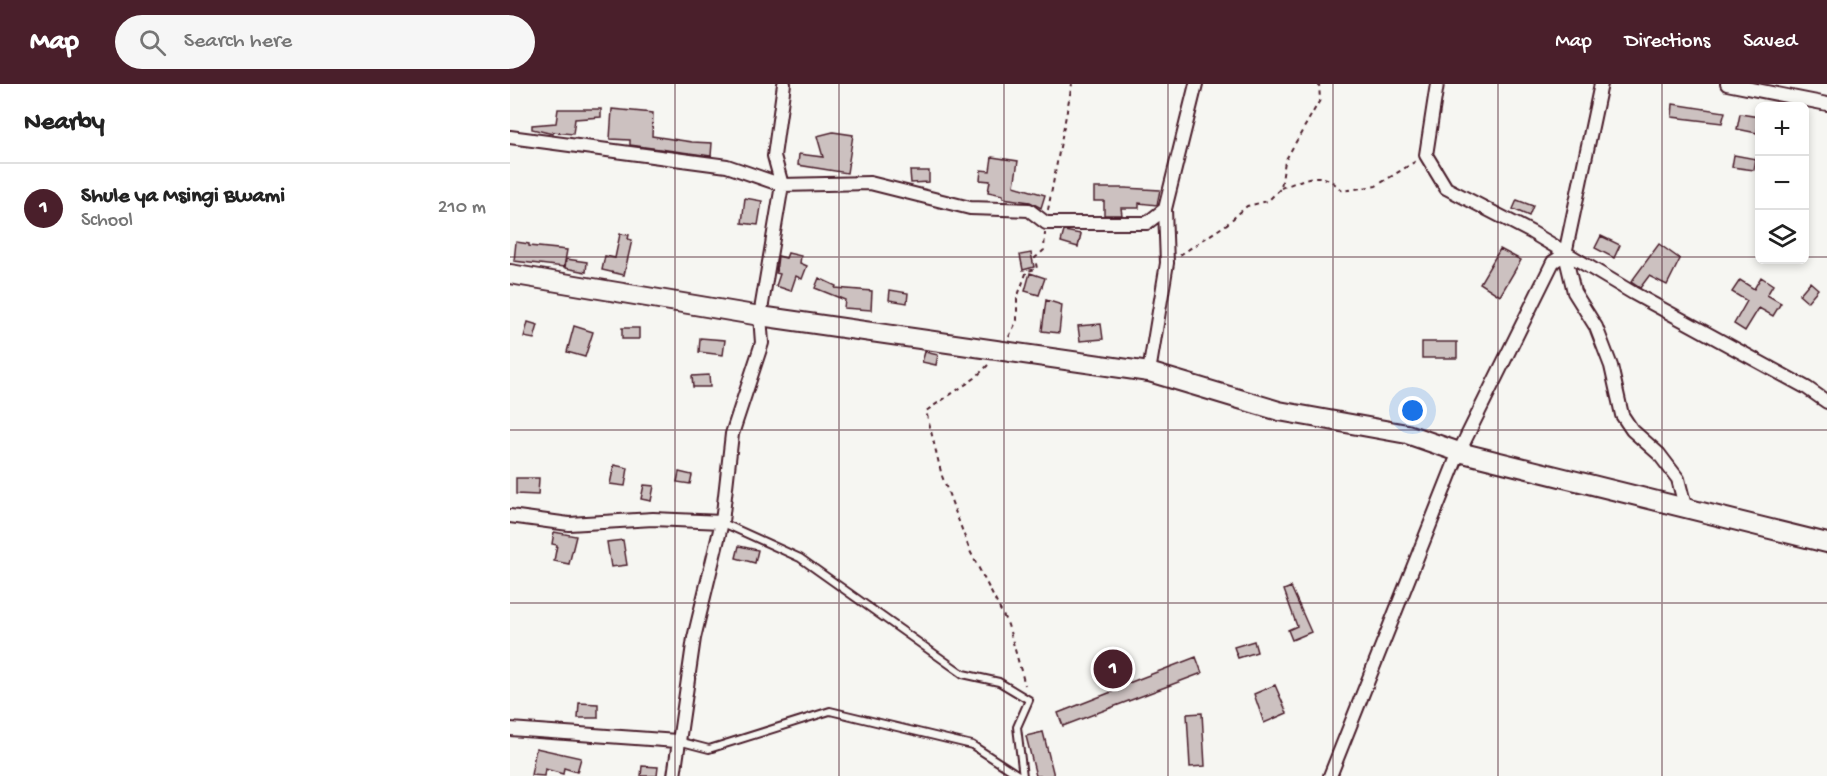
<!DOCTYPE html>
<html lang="en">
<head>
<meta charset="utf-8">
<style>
	body { margin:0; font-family:"Gochi Hand",sans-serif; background:#f6f6f6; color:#222 }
	.controls { position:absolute; right:18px; top:18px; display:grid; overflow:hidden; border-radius:9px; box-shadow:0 3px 9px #0003 }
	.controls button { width:54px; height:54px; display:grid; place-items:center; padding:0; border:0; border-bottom:2px solid #e0e0e0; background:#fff; color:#222; font:30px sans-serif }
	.you { position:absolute; left:903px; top:327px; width:21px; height:21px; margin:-15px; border:4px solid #fff; border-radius:50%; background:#1a73e8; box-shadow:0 0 0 9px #1a73e833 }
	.badge { display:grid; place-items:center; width:39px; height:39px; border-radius:50%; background:#4a1f2b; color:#fff; font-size:20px; font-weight:700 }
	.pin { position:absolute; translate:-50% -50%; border:3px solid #fff; box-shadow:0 2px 6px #0006 }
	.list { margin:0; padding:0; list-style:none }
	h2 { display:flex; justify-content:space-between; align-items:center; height:78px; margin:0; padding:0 24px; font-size:26px }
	h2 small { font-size:20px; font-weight:400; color:#767676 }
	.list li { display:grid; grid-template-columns:39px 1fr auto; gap:18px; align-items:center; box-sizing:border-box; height:90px; padding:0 24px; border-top:2px solid #e0e0e0 }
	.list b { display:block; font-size:22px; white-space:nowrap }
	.list p { margin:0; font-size:20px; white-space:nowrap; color:#767676 }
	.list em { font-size:20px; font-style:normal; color:#767676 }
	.icon { flex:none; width:33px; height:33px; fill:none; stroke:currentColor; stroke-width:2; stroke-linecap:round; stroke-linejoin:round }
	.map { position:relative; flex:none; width:1317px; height:692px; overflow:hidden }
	header { display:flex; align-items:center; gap:36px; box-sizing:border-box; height:84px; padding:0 30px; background:#4a1f2b; color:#fff }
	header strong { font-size:28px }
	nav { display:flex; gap:33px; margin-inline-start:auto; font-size:21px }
	.search { width:420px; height:54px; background:#f6f6f6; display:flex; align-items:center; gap:15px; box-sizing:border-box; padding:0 21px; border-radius:33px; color:#767676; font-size:22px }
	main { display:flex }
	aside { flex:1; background:#fff }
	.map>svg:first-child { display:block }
	.building { fill:#ccc1c0; stroke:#4a1f2b; stroke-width:1.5 }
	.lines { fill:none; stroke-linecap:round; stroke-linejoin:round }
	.lane-casing { stroke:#4a1f2b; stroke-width:10 }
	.street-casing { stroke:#4a1f2b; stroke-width:16 }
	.secondary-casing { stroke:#4a1f2b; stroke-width:22 }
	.path { stroke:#4a1f2b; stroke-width:2; stroke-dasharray:4.5 4.5; stroke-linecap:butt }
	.lane { stroke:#f6f6f2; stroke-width:6 }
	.street { stroke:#f6f6f2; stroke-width:12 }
	.secondary { stroke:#f6f6f2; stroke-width:18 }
	.grid { fill:none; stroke:#4a1f2b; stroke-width:1.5; stroke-opacity:0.55 }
</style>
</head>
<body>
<header>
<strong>Map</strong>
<div class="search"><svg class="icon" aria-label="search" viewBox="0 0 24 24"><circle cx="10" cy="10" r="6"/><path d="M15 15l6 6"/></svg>Search here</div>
<nav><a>Map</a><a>Directions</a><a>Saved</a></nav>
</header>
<main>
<aside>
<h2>Nearby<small></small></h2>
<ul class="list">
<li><span class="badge">1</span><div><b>Shule ya Msingi Bwami</b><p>School</p></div><em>210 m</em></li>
</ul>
</aside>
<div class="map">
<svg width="1317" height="692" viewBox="0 0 1317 692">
	<rect width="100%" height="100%" fill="#f6f6f2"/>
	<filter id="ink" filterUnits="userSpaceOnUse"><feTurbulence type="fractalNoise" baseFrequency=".0167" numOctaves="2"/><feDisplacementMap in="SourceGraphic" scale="12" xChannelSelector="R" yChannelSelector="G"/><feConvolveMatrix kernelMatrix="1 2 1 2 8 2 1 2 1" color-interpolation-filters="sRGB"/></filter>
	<g filter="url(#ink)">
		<path class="building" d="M1163,20L1215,28L1212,39L1162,33Z
			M48,25H91V33L65,35L63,50L43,48V50L22,45V41L46,39Z
			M102,25L143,29L142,52L182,58L202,59L201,72L120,61V56L100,55Z
			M1230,30L1249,33L1247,49L1227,45Z
			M323,48L343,51L337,89L288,81L289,70L313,73L307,52Z
			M1224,71L1246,75L1244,86L1222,83Z
			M482,73L508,77L504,102L535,111L531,124L520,118L493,114V111L478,108L480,97L470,96L471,86L480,87Z
			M400,87H419V98L401,99Z
			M584,104H615L650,106L647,121L629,119V124H611L612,131H594V117H584Z
			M235,114L252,117L248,141L232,139Z
			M1007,116L1023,122L1019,132L1003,125Z
			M554,147L571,150L568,163L551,158Z
			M110,150L119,151L118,155L122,156L114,191L92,186L95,172L105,174Z
			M1091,152L1110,161L1104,174L1085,164Z
			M6,158L19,160V162L57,166L54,183L4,177Z
			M1149,160L1170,175L1157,201L1139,192L1130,204L1121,198Z
			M990,165L1011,176L990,212L970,199Z
			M278,169L291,172L290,179L297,182L292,195L286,192L281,207L266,202L270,190L266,189L268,172L276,174Z
			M521,169L524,183L513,186L510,171Z
			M56,175L77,178L76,188L55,184Z
			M520,189L535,194L529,211L515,207Z
			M1251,193L1263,201L1257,211L1271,219L1263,232L1249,224L1235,247L1224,240L1237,217L1222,208L1230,196L1244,205Z
			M309,194L326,202L325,204L362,207L361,226L334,224L335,216L305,204Z
			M1300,198L1308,205L1297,218L1289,211Z
			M380,206L398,209L397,219L379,216Z
			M536,216L552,221L549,249L532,247Z
			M18,238L28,241L24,255L14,253Z
			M591,240L593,255L570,257L568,242Z
			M64,242L83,248L75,273L57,268Z
			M112,244H129V255H112Z
			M190,254L215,256L213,271L189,268Z
			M912,258H947V274H912Z
			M415,268L428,271L426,281L412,278Z
			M199,291L200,303H183L182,292Z
			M104,381L118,384L115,402L100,400Z
			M169,388L182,391L180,400L167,398Z
			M6,394H29L28,411L6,410Z
			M134,401L144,402L141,417L131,415Z
			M44,448L66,452L59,480L44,477L47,461L42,460Z
			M113,456L117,481L101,483L97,458Z
			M229,462L248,466L245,479L226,474Z
			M781,503L801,548L782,556L778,546L787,542L774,506Z
			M744,557L747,568L728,574L724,563Z
			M686,573L692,589L553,642L548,629L604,607L603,605Z
			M765,601L777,629L754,639L744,610Z
			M69,619L88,620V634H68Z
			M692,629L695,682L680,683L677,630Z
			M533,648L544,692H526L516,652Z
			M26,664L71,674L67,688L54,684L53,690L35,685L34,692L21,691Z
			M132,682L148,683L147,692H131Z"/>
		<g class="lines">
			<g class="lane-casing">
				<path id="lane" d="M213,439L290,474L453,590L489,598L519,616L507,643L513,692
					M168,657L199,665L320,627L462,661L510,692"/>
			</g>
			<g class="street-casing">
				<path id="street" d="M927,0L916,71L936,104L1021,148L1123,209L1297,304L1317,318
					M1091,0L1055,170L1064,208L1086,243L1101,282L1112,331L1122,346L1149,370L1168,395L1175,422
					M1217,0L1317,20
					M0,53L217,82L272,101L360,99L460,124L519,126L536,139H637L655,125
					M639,288L657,179L655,125L686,0
					M0,432L59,440L143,435L212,438
					M0,645L167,657
					M164,692L184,554L212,438L222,350L252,259L250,232L272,101L264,72L274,0
					M820,692L949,368L1043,178L1055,170"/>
			</g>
			<g class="secondary-casing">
				<path id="secondary" d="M0,190L250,232L639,288L769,327L897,350L949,368L1317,459"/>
			</g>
			<path class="path" d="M771,104C797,95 811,83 832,107L866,102L906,77
				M538,126L562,0
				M670,171L717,140L737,122L758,117L771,104L775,77L810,16L809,0
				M499,253L507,236V214L517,187L527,185L525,174L534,166L535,149
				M478,281L465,294L416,327L432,392L460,467L498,541L515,601"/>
			<use href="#lane" class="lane"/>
			<use href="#street" class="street"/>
			<use href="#secondary" class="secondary"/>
		</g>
	</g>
	<path class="grid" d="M165,0V692M329,0V692M494,0V692M658,0V692M823,0V692M988,0V692M1152,0V692M0,173H1250M1294,173H1317M0,346H1317M0,519H1317"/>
</svg>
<div class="controls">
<button>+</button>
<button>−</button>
<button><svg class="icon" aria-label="layers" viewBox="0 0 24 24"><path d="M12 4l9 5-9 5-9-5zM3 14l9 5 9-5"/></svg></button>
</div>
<div class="you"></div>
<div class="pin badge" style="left:603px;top:585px">1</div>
</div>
</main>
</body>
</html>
